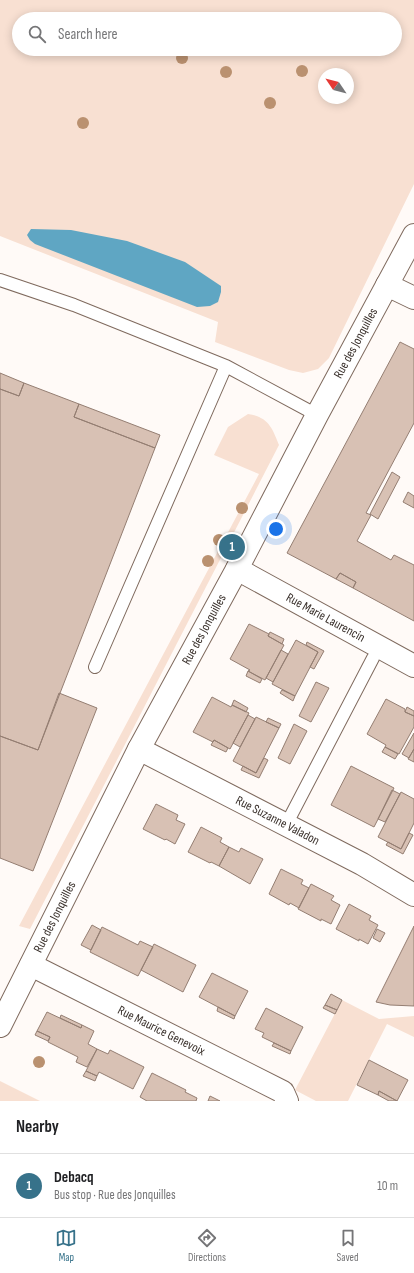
<!DOCTYPE html>
<html lang="en">
<head>
<meta charset="utf-8">
<style>
	body { margin:0; font-family:"Sofia Sans Condensed",sans-serif; background:#f6f6f6; color:#202124 }
	.compass { position:absolute; left:318px; top:68px; width:36px; height:36px; border-radius:50%; background:#fff; box-shadow:0 2px 10px #0003; rotate:305deg }
	.you { position:absolute; left:276px; top:529px; width:14px; height:14px; margin:-10px; border:3px solid #fff; border-radius:50%; background:#1a73e8; box-shadow:0 0 0 6px #1a73e833 }
	.badge { display:grid; place-items:center; width:26px; height:26px; border-radius:50%; background:#37728a; color:#fff; font-size:13px; font-weight:700 }
	.pin { position:absolute; translate:-50% -50%; border:2px solid #fff; box-shadow:0 1px 4px #0006 }
	.list { margin:0; padding:0; list-style:none }
	h2 { display:flex; justify-content:space-between; align-items:center; height:52px; margin:0; padding:0 16px; font-size:17px }
	h2 small { font-size:13px; font-weight:400; color:#757577 }
	.list li { display:grid; grid-template-columns:26px 1fr auto; gap:12px; align-items:center; box-sizing:border-box; height:64px; padding:0 16px; border-top:1px solid #e0e0e0 }
	.list b { display:block; font-size:15px; white-space:nowrap }
	.list p { margin:0; font-size:13px; white-space:nowrap; color:#757577 }
	.list em { font-size:13px; font-style:normal; color:#757577 }
	.icon { flex:none; width:22px; height:22px; fill:none; stroke:currentColor; stroke-width:2; stroke-linecap:round; stroke-linejoin:round }
	.map { position:relative; flex:none; width:414px; height:1101px; overflow:hidden }
	.search { position:absolute; background:#fff; box-shadow:0 2px 10px #0003; left:12px; right:12px; top:12px; height:44px; display:flex; align-items:center; gap:10px; box-sizing:border-box; padding:0 14px; border-radius:22px; color:#757577; font-size:15px }
	.sheet { height:116px; background:#fff }
	nav { display:flex; justify-content:space-around; align-items:center; box-sizing:border-box; height:56px; border-top:1px solid #e0e0e0; background:#fff; font-size:11px; color:#757577 }
	nav a { display:grid; justify-items:center; gap:2px }
	nav .on { color:#37728a }
	.map>svg:first-child { display:block }
	.green { fill:#f8e0d2; fill-rule:evenodd }
	.water { fill:#5fa6c3 }
	.building { fill:#d8c1b4; stroke:#947e72 }
	.lines { fill:none; stroke-linecap:round; stroke-linejoin:round }
	.service-casing { stroke:#7f6a5e; stroke-width:14 }
	.minor-casing { stroke:#7f6a5e; stroke-width:24 }
	.service { stroke:#fff; stroke-width:12 }
	.minor { stroke:#fff; stroke-width:22 }
	.tree { fill:#ba9170 }
	.labels { text-anchor:middle; dominant-baseline:central; stroke-width:3; stroke-linejoin:round; paint-order:stroke }
	.street-label { font-size:13px; fill:#39302b; stroke:#fffaf7 }
</style>
</head>
<body>
<div class="map">
<svg width="414" height="1101" viewBox="0 0 414 1101">
	<rect width="100%" height="100%" fill="#fffaf7"/>
	<path class="green" d="M0,0H414V184L329,358L318,369L303,373L289,370L215,342L218,322L0,236ZM19,19H395V49H19ZM324,74H348V98H324Z
		M248,414C268,417 272,427 279,445L30,929L19,926L259,474L214,455L228,427Z
		M342,1000L379,1019L414,1016V1037L387,1024L348,1101H316L295,1090Z
		M0,1081L40,1101H0Z"/>
	<path class="water" d="M31,229L71,230L127,241L185,262L221,286V292L218,302L210,306L197,307L35,244L30,240L27,235Z"/>
	<path class="building" d="M400,342L414,349V423L366,513L371,515L357,541L391,560L394,555L414,565V621L353,588L356,582L340,573L336,579L287,553Z
		M0,373L24,383L19,396L0,389Z
		M24,383L79,404L74,417L155,448L38,750L0,736V389L19,396Z
		M79,404L160,435L155,448L74,417Z
		M392,472L400,477L378,519L370,514Z
		M408,492L414,496V508L403,502Z
		M340,573L356,582L353,588L336,579Z
		M249,624L269,634L268,636L284,645L265,680L248,671L250,670L230,659Z
		M270,632L284,639L282,644L268,636Z
		M296,640L318,652L295,696L272,684Z
		M307,642L324,651L314,669L310,667L318,652L306,645Z
		M281,650L288,654L273,682L266,678Z
		M248,671L262,679L260,683L246,676Z
		M316,682L329,688L311,722L299,716Z
		M282,690L295,696L293,701L280,693Z
		M59,693L97,708L33,871L0,858V736L38,750Z
		M212,697L231,707L232,705L249,713L230,749L214,740L213,742L193,732Z
		M386,699L405,709V712L414,716V727L399,754L385,747L386,745L367,734Z
		M234,700L248,708L246,712L232,705Z
		M407,707L414,711V716L405,712Z
		M248,715L255,719L240,747L233,743Z
		M256,717L279,728L256,773L233,761Z
		M268,718L281,724L279,728L266,722Z
		M294,724L307,731L290,764L278,758Z
		M414,733V749L409,758L402,754Z
		M214,740L228,748L226,752L211,745Z
		M385,747L398,754L395,759L382,752Z
		M414,749V762L408,759Z
		M264,758L268,760L259,778L241,770L243,766L256,773Z
		M351,766L394,788L374,827L331,805Z
		M392,790L400,794L385,822L378,819Z
		M401,792L414,799V823L401,849L378,837Z
		M156,804L178,815L176,820L185,824L175,844L166,839L165,840L143,829Z
		M201,827L222,838L220,842L229,847L219,866L211,862L210,863L188,852Z
		M409,833L413,835L403,854L386,845L388,842L401,849Z
		M229,847L239,852L241,848L263,859L250,884L219,866Z
		M281,869L303,880L301,884L309,888L299,908L290,903L289,905L269,894Z
		M311,884L334,896L331,900L340,905L331,924L321,919V921L298,909Z
		M349,904L371,916L369,920L378,925L368,944L359,939V941L336,929Z
		M92,925L101,930L91,950L81,945Z
		M414,926V1006L390,1005L376,1002Z
		M102,927L138,945L140,941L153,947L138,976L90,952Z
		M377,929L385,933L380,942L373,938Z
		M154,944L196,965L183,992L141,970Z
		M212,973L248,991L235,1016L199,997Z
		M331,994L342,1000L337,1010L325,1005Z
		M325,1005L337,1010L335,1014L323,1008Z
		M218,1007L235,1016L234,1019L217,1011Z
		M266,1008L303,1027L291,1051L262,1037L264,1033L255,1029Z
		M47,1012L81,1028L82,1025L94,1031L88,1044L97,1049L87,1067L76,1062L78,1057L48,1042L50,1037L37,1031Z
		M61,1015L82,1025L81,1028L60,1018Z
		M37,1031L50,1037L48,1041L35,1035Z
		M274,1043L291,1051L290,1054L272,1046Z
		M97,1049L108,1054L110,1050L144,1067L133,1089L99,1072L97,1076L86,1071Z
		M369,1060L408,1080L397,1101L379,1091L378,1095L357,1085Z
		M86,1071L97,1076L95,1081L83,1076Z
		M152,1073L186,1090L185,1092L197,1098L196,1101H147L140,1097Z
		M379,1091L397,1101H389L378,1095Z
		M210,1096L220,1101H208Z"/>
	<g class="lines">
		<g class="service-casing">
			<path id="service" d="M0,280L74,305L226,366L317,415
				M95,667L226,366
				M286,825L373,658"/>
		</g>
		<g class="minor-casing">
			<g id="minor">
				<path d="M387,285L414,298"/>
				<path id="s1" d="M237,569L414,666"/>
				<path id="s2" d="M139,749L362,864L414,895"/>
				<path id="s3" d="M31,965L283,1092L287,1101"/>
				<path id="s4" d="M0,1026L139,749L237,569L317,415L414,235"/>
			</g>
		</g>
		<use href="#service" class="service"/>
		<use href="#minor" class="minor"/>
	</g>
	<g class="tree">
		<circle cx="182" cy="58" r="6"/>
		<circle cx="302" cy="71" r="6"/>
		<circle cx="226" cy="72" r="6"/>
		<circle cx="270" cy="103" r="6"/>
		<circle cx="83" cy="123" r="6"/>
		<circle cx="242" cy="508" r="6"/>
		<circle cx="219" cy="540" r="6"/>
		<circle cx="208" cy="561" r="6"/>
		<circle cx="39" cy="1062" r="6"/>
	</g>
	<g class="labels">
		<g class="street-label">
			<text stroke="none"><textPath href="#s4" startOffset="770">Rue des Jonquilles</textPath></text>
			<text stroke="none"><textPath href="#s1" startOffset="101">Rue Marie Laurencin</textPath></text>
			<text stroke="none"><textPath href="#s4" startOffset="446">Rue des Jonquilles</textPath></text>
			<text stroke="none"><textPath href="#s2" startOffset="156">Rue Suzanne Valadon</textPath></text>
			<text stroke="none"><textPath href="#s4" startOffset="122">Rue des Jonquilles</textPath></text>
			<text stroke="none"><textPath href="#s3" startOffset="146">Rue Maurice Genevoix</textPath></text>
		</g>
	</g>
</svg>
<svg class="compass" viewBox="-18 -18 36 36"><path d="M0-13l5 13h-10z" fill="#e53935"/><path d="M0 13l5-13h-10z" fill="#757577"/></svg>
<div class="you"></div>
<div class="pin badge" style="left:232px;top:547px">1</div>
<div class="search"><svg class="icon" aria-label="search" viewBox="0 0 24 24"><circle cx="10" cy="10" r="6"/><path d="M15 15l6 6"/></svg>Search here</div>
</div>
<section class="sheet">
<h2>Nearby<small></small></h2>
<ul class="list">
<li><span class="badge">1</span><div><b>Debacq</b><p>Bus stop · Rue des Jonquilles</p></div><em>10 m</em></li>
</ul>
</section>
<nav>
<a class="on"><svg class="icon" aria-label="map" viewBox="0 0 24 24"><path d="M3 6l6-2 6 2 6-2v14l-6 2-6-2-6 2zM9 4v14M15 6v14"/></svg>Map</a>
<a><svg class="icon" aria-label="directions" viewBox="0 0 24 24"><path d="M12 3l9 9-9 9-9-9zM9 14v-3h6M13 9l2 2-2 2"/></svg>Directions</a>
<a><svg class="icon" aria-label="saved" viewBox="0 0 24 24"><path d="M7 4h10v16l-5-4-5 4z"/></svg>Saved</a>
</nav>
</body>
</html>
